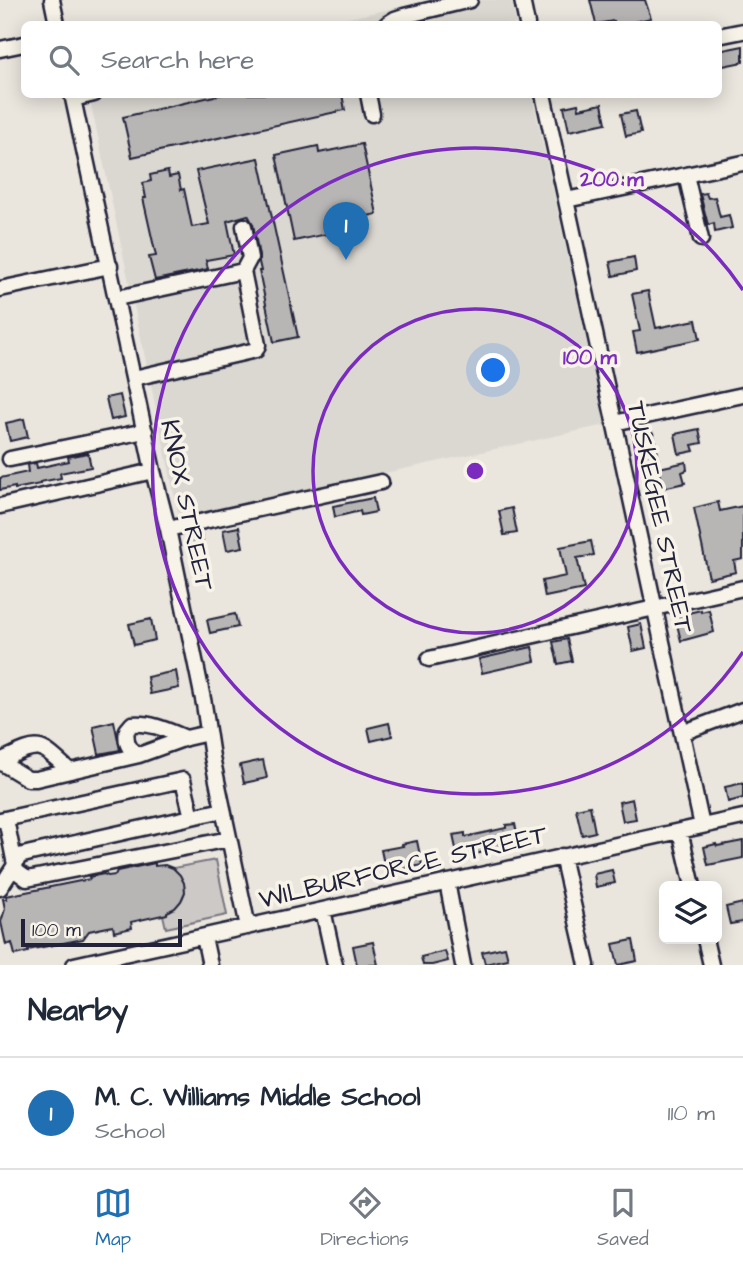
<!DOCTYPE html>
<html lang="en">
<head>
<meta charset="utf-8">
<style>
	body { margin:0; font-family:"Architects Daughter",sans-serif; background:#f6f6f7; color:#1f2937 }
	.controls { position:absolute; right:21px; bottom:21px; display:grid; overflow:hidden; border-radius:10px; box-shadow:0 4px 18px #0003 }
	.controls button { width:63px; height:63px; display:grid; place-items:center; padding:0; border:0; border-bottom:2px solid #e0e1e3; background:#fff; color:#1f2937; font:35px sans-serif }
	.scale { position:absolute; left:21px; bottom:18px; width:161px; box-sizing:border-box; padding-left:7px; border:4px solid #22223b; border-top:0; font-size:19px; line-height:24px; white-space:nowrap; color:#22223b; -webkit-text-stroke:5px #f7f3e8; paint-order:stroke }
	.you { position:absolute; left:494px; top:371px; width:24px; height:24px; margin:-18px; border:5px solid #fff; border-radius:50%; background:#1a73e8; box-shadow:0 0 0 10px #1a73e833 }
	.badge { display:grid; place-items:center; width:46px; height:46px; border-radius:50%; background:#1f6fb2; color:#fff; font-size:23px; font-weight:700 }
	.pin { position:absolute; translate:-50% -58px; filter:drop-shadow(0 2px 4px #0008) }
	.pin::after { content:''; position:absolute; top:37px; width:24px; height:21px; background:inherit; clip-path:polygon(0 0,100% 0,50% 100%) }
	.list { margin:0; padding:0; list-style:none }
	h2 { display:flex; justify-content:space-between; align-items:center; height:91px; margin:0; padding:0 28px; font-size:30px }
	h2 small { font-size:23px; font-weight:400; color:#747a83 }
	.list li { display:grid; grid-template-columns:46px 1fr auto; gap:21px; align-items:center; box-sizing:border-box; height:112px; padding:0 28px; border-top:2px solid #e0e1e3 }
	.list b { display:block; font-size:26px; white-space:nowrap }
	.list p { margin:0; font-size:23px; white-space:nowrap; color:#747a83 }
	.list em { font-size:23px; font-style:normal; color:#747a83 }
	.icon { flex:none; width:38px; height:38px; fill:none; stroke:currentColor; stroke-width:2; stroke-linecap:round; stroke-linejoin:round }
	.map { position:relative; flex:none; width:743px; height:965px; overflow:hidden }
	.search { position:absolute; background:#fff; box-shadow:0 4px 18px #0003; left:21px; right:21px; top:21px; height:77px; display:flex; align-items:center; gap:18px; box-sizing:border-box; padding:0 24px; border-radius:10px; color:#747a83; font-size:26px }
	.sheet { height:203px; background:#fff }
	nav { display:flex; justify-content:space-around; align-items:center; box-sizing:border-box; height:98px; border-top:2px solid #e0e1e3; background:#fff; font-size:19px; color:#747a83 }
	nav a { display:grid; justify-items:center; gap:4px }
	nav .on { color:#1f6fb2 }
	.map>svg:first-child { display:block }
	.built { fill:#dbd8d2 }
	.green { fill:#cdc9c6; stroke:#787680; stroke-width:2 }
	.building { fill:#b8b6b5; stroke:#22223b; stroke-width:2 }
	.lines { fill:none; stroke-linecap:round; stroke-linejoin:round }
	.minor-casing { stroke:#22223b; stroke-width:19 }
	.minor { stroke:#f7f3e8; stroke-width:14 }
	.ring { fill:none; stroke:#7b2cbf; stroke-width:3.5 }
	.labels { text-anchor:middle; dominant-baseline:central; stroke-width:7; stroke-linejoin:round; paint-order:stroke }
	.street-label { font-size:26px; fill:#22223b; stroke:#f7f3e8 }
	.centre { fill:#7b2cbf; stroke:#f7f3e8; stroke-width:3.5 }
	.ring-label { font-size:21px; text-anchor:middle; font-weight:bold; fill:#7b2cbf; stroke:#f7f3e8; stroke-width:7; stroke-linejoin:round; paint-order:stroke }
</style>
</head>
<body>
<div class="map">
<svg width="743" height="965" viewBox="0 0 743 965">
	<rect width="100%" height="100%" fill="#eae6de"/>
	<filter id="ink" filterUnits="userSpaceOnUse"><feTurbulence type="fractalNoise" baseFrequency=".0143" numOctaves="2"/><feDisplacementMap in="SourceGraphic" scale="14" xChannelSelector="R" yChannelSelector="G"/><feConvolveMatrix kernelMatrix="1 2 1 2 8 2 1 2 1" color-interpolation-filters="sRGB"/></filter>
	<g filter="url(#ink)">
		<path class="built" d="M432,0H511L516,24H321Z
			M89,95H532L605,425L184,517L178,512Z"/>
		<path class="green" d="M216,860L227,915L166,928L163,915L167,914V912C187,902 191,884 173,868Z"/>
		<path class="building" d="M590,0H645L651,18L625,24H615L614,21L596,24Z
			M743,46V62L718,67V51Z
			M223,94H342L345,110L132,157L123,117Z
			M578,104L579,109L602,104L606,123L569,131L564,107Z
			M636,111L641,133L626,136L621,114Z
			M362,144L377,214L335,223L336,232L294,241L276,155L318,146L319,153Z
			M259,158L298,337L274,342L259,271H261L259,262V256L253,224L248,215L227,221L234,255L206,260L208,269L155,280L149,257L156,256L143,198H146L143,183L151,181L150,175L168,171L169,177L178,175L181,190L184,189L192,227L209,224L196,171Z
			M706,193L708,198L715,197L720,217L729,215L732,228L715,232L714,223L708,225L700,194Z
			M634,257L636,271L613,276L610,262Z
			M648,291L656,328L696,320L700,339L637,352L633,332L640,331L632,294Z
			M120,395L125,417L111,420L106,398Z
			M24,419L28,437L10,441L6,423Z
			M699,429L702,443L692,445L694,451L679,454L675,434Z
			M653,433L659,458L645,461L639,436Z
			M88,453L91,467L60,473L61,478L40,482V484L15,489V487L0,490V478L28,472L27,465L36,463L37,468L69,461L68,457Z
			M686,462L687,470L682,472L685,483L658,489L655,478L661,477L659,468Z
			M373,498L376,512L361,515L360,511L335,517L333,506Z
			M718,502L720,511L743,506V559L734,561L736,572L709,578L694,508Z
			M512,508L517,533L504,535L499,511Z
			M239,527L243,547L227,550L223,530Z
			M201,533L206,558L192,561L186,536Z
			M591,541L594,555L577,558L584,589L545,597L542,581L566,576L560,547Z
			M701,610V612L709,610L714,632L681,641L675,616Z
			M235,614L238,627L210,633L207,620Z
			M151,619L155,640L134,645L129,624Z
			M641,624L646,648L633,651L628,627Z
			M567,639L572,661L558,664L553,642Z
			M532,647L535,661L482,673L479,659Z
			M176,671L179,688L150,694L147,677Z
			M114,721L120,750L99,754L93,726Z
			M389,723L392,736L371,741L368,728Z
			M263,760L267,778L244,783L240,765Z
			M743,783V798L728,802L725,787Z
			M632,799L636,819L623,821L619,802Z
			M590,806L595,832L582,835L576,809Z
			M515,824L519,844L458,858L453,835L465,833V837L506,828V825Z
			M417,841L422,865L386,873L381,850L403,846L402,844Z
			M743,841V858L708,865L704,847L716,844L717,846Z
			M155,863V866L165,865L173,868L180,875L184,883L185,892L181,901L175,908L167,912V914L131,922L132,928L114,932L113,926L89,931L83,939L28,950V952L15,955L12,943L6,945L1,922L5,909L3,899H7L6,896L90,879L89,877L104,874L108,876L115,875L117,871Z
			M612,870L615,883L596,887L594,874Z
			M743,903V922L730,924L726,907Z
			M633,940L637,961L618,965L613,944Z
			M373,942L378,965H357L353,946Z
			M505,947L508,959L485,964L482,952Z
			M445,951L448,961L432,965H423L421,957Z"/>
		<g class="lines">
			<g class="minor-casing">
				<path id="minor" d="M52,0L57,24
					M522,0L527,24
					M387,24L395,19L404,16L470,0
					M718,36L743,31
					M0,49L24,44
					M72,94L153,471L168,529L204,704L212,757L248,927
					M368,94L372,114
					M543,94L702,826
					M73,99L94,94
					M686,175L701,239
					M566,200L743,163
					M243,271L250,258L244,226
					M0,289L110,266
					M117,298L243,271L258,345L256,350L134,378
					M614,423L743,395
					M10,459L145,431
					M0,506L153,471
					M168,529L381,482
					M429,659L743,588
					M682,733L743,710
					M139,755C128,750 125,741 127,730L132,724C151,722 169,731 186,738
					M0,761C41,742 37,741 70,771
					M0,762L28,779H36L139,755L186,738L208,733
					M223,810L31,853L19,856L15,865L16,871L27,879L229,839
					M0,820L183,780L192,817
					M680,831L693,886
					M562,856L587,965
					M447,882L463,965
					M0,888L15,865L6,819
					M323,910L335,965
					M204,937L210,965
					M705,939L711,965
					M74,965L743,817"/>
			</g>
			<use href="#minor" class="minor"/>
		</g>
	</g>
	<g class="ring">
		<circle cx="475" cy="471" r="162"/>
		<path d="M743 652A323 323 0 1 1 743 290"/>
	</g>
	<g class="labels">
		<g class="street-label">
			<text transform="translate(187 505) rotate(78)">KNOX STREET</text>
			<text transform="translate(660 517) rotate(78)">TUSKEGEE STREET</text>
			<text transform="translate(403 867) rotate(-13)">WILBURFORCE STREET</text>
		</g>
	</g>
	<circle cx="475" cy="471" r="10" class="centre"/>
	<g class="ring-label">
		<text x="612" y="186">200 m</text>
		<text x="590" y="364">100 m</text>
	</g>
</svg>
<div class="controls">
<button><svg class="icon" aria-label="layers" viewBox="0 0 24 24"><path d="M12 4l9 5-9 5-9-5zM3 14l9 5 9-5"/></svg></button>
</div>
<div class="scale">100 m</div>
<div class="you"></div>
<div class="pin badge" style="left:346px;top:260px">1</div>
<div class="search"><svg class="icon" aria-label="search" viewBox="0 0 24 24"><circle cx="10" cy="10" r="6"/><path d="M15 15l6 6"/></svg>Search here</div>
</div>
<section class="sheet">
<h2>Nearby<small></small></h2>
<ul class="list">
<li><span class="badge">1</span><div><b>M. C. Williams Middle School</b><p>School</p></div><em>110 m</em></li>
</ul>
</section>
<nav>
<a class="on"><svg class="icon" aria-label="map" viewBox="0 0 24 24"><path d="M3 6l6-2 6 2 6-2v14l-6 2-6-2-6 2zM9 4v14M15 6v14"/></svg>Map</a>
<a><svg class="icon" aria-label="directions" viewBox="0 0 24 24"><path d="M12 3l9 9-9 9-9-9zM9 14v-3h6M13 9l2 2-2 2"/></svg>Directions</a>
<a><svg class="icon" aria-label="saved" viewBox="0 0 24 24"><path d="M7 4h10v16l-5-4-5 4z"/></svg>Saved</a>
</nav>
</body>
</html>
